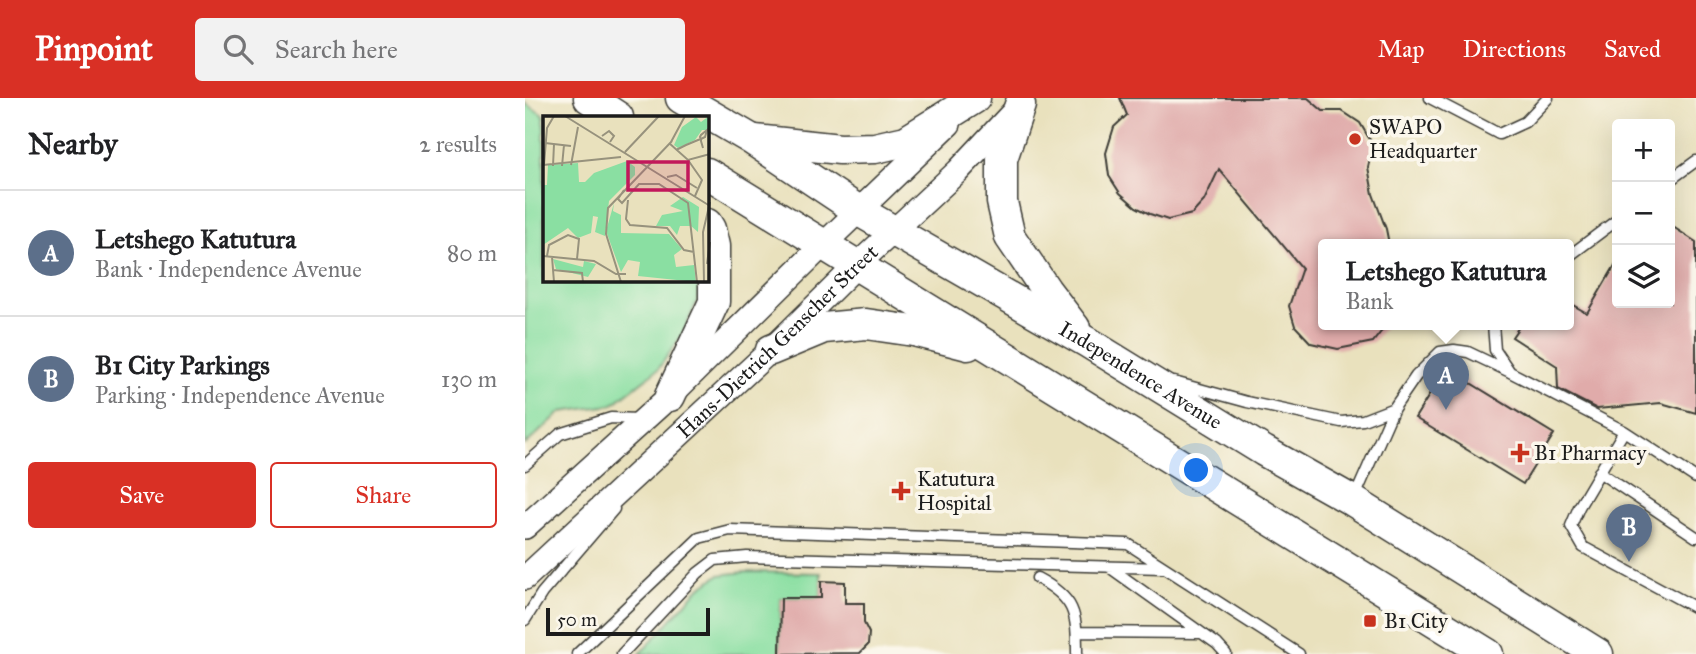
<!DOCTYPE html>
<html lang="en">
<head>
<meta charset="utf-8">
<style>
	body { margin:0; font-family:"IM FELL Great Primer",serif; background:#f2f2f2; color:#202124 }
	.controls { position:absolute; right:21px; top:21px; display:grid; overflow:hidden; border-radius:7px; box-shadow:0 7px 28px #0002 }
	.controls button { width:63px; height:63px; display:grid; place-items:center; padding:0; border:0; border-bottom:2px solid #e0e0e0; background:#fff; color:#202124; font:35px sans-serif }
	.scale { position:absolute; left:21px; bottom:18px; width:164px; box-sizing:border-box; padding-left:7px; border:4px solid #1c1c1c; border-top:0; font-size:19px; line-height:24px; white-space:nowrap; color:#1c1c1c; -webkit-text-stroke:5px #fbf7ec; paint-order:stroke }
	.you { position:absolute; left:672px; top:373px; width:24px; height:24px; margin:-18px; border:5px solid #fff; border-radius:50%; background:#1a73e8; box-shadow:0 0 0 10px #1a73e833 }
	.badge { display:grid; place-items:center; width:46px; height:46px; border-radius:50%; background:#d93025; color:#fff; font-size:23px; font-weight:700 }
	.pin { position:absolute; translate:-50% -58px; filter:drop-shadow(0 2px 4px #0008) }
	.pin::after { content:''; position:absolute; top:37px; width:24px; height:21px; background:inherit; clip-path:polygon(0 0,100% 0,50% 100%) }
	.popup { position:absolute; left:793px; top:141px; width:256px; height:91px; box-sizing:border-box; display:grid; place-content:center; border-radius:7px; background:#fff; filter:drop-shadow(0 2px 5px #0005); font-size:23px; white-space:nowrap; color:#757577 }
	.popup b { font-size:26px; color:#202124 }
	.popup::after { content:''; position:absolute; left:50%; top:100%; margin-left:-14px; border:14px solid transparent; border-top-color:#fff }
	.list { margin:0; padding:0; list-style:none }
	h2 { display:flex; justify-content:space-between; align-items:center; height:91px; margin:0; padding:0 28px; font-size:30px }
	h2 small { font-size:23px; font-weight:400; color:#757577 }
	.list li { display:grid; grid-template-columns:46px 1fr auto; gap:21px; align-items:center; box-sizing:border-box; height:126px; padding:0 28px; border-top:2px solid #e0e0e0 }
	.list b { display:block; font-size:26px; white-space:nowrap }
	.list p { margin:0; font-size:23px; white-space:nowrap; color:#757577 }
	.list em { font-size:23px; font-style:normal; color:#757577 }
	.actions { display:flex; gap:14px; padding:21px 28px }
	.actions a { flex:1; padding:16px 0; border:2px solid #d93025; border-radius:7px; text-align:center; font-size:24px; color:#d93025 }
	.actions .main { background:#d93025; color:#fff }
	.icon { flex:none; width:38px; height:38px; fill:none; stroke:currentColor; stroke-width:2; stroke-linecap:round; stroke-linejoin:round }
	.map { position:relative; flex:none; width:1171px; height:556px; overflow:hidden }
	header { display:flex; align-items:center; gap:42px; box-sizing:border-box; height:98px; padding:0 35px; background:#d93025; color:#fff }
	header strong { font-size:33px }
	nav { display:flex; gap:38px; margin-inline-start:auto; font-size:24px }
	.search { width:490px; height:63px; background:#f2f2f2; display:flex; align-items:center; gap:18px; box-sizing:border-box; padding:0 24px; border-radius:7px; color:#757577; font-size:26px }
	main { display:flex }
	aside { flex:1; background:#fff }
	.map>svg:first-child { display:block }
	.green { fill:#8adfa2; stroke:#537e5f; stroke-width:2 }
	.building { fill:#e0abaa }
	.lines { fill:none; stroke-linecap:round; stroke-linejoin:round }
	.service-casing { stroke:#3b3a34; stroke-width:13 }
	.tertiary-casing { stroke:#3b3a34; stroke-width:26 }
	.primary-casing { stroke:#3b3a34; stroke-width:33 }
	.service { stroke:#fff; stroke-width:10 }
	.tertiary { stroke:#fff; stroke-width:23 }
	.primary { stroke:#fff; stroke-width:30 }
	.poi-dot { fill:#c8321e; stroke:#fbf7ec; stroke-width:2.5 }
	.labels { text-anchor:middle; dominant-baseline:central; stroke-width:7; stroke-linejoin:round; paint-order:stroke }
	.poi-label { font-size:21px; fill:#1c1c1c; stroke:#fbf7ec; text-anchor:start }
	.street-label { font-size:21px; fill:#1c1c1c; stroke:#fbf7ec }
	.inset-road { fill:none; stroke:#97927d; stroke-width:2 }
	.view { fill:#c2185b; fill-opacity:0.15; stroke:#c2185b; stroke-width:3.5 }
	.inset-edge { fill:none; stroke:#1c1c1c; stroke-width:3.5 }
</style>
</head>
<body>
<header>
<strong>Pinpoint</strong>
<div class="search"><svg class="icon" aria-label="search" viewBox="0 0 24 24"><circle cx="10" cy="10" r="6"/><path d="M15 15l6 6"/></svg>Search here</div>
<nav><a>Map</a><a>Directions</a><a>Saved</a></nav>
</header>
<main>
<aside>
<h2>Nearby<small>2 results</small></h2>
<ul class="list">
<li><span class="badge" style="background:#5c6f8a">A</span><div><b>Letshego Katutura</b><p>Bank · Independence Avenue</p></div><em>80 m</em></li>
<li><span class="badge" style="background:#5c6f8a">B</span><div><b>B1 City Parkings</b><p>Parking · Independence Avenue</p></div><em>130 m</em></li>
</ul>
<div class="actions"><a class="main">Save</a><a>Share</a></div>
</aside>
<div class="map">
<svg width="1171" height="556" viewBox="0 0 1171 556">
	<rect width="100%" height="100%" fill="#fbf7ec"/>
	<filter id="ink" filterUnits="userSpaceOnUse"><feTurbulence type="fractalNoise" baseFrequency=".0143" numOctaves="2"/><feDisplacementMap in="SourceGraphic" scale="14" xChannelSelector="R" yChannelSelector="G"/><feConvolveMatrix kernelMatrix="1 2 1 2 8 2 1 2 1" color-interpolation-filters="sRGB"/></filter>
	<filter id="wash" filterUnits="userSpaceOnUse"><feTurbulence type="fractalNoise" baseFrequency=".00686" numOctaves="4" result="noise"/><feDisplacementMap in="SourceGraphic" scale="28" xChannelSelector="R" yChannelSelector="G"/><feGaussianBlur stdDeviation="1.57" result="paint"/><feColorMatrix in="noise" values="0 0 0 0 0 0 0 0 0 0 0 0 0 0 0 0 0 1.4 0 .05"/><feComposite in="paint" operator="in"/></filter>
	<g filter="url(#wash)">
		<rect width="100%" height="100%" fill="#e9e1bd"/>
		<path class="green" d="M0,5L21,19H19V182H174L172,203L158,236L133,271L87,307L36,314L0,347Z
			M220,474L296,475V500H256L255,556H115L173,491L194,477Z"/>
		<g id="blocks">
			<path class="building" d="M595,0H783L798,13H817L835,25L848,47L843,69L848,96L861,131L864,146H799V226H862L848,244L813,251L786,245L770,228L764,208L777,170L694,71L679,103L667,116L643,122L625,116L611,109L595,95L584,78L581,55L589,29L602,17Z
				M1145,127L1171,144V315L1136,305L1072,311L1033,291L1032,268L987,239L996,226H1044V205L1062,215L1092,164V205H1145Z
				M921,270L1029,336L998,386L890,320Z
				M296,483L320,484V505H339V525L344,535L343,547L335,555L255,556L256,500H296Z"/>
		</g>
	</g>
	<g filter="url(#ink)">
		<use href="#blocks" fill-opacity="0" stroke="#3b3a34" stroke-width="2"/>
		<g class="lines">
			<g class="service-casing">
				<path id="service" d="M905,0L974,36L1000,24L1023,0
					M1145,82L1171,63
					M1044,158L1092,122
					M968,226L970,252L985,274
					M649,284L722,304L816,324L838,322L869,310
					M1099,333L1054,409L1046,428L1058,449L1171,510
					M0,367L35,336L86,320L114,321
					M1074,374L1171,439
					M829,401L869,310L891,278L915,254L929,252L943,254L985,274L1099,333L1171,380
					M584,469L692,546L701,556
					M512,480C550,500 552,515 552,556
					M0,522L17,495L89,411
					M552,534L674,535
					M52,556L174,440L205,432L603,446L774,556
					M97,556L173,475L190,462L222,459L638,470"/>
			</g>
			<g class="tertiary-casing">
				<g id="tertiary">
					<path d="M0,429L145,298L299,146L424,26"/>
					<path id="s1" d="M0,480L246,252L332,167L433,73L492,10"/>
				</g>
			</g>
			<g class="primary-casing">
				<g id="primary">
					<path d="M64,0L93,19"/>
					<path id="s2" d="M156,0L226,41L334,113L562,244L739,353L828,403L1073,556"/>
					<path d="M495,7L477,61V104L485,139L521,192L550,230"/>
					<path d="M230,42L315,51L350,50L381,43L450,0"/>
					<path d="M182,75L963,556"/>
					<path d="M246,252L299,230L341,226L389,233L443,247"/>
					<path d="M145,298L189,204V148L185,131L182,126"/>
				</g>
			</g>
			<use href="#service" class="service"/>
			<use href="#tertiary" class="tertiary"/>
			<use href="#primary" class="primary"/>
		</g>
	</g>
	<g class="poi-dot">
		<circle cx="830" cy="41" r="7"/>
		<path d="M991.5 344.5h7v7h7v7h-7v7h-7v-7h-7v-7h7z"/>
		<path d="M372.5 382.5h7v7h7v7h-7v7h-7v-7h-7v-7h7z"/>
		<rect x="838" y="516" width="14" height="14" rx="3.5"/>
	</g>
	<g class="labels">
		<g class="poi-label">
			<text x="844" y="29">SWAPO<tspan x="844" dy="24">Headquarter</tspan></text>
			<text x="1009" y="355">B1 Pharmacy</text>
			<text x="392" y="381">Katutura<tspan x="392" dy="24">Hospital</tspan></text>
			<text x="859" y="523">B1 City</text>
		</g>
		<g class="street-label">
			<text stroke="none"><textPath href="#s1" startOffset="346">Hans-Dietrich Genscher Street</textPath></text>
			<text stroke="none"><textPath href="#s2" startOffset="537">Independence Avenue</textPath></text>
		</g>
	</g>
	<g transform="translate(18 18)">
		<rect width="166" height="166" fill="#e9e1bd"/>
		<path d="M166,0V14H159L152,24L135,32L131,29L139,11L153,1L158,6ZM84,45L92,51V59L66,85L62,120L52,116L55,101L50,100L48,117L35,122L25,112L0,129V69H4L5,49L35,47L36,66H42L51,57ZM140,81L156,91L155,116L148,110H137L134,119L127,110H113L119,99L140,95L127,90ZM71,87L70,95L78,99V117L126,118L139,133L131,139L133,151L151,149L153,166L95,160L97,146L85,144L78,156L63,115ZM10,143L40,151L41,145L53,148L45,161L13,153Z" fill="#8adfa2"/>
		<path class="inset-road" d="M22,0L167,90M59,20L66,15L71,20L67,26M128,26L142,0M2,27L28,30M126,27L145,44L167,38M133,34L143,29L155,24L158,23L162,21L164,14L158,19L157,21L158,23V25L160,32M82,36L116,0M145,44L159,64L152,80M0,49L78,41M1,49L4,12L11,0M28,49L35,11M10,50L11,28M19,50L21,29M124,61L133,59L154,72M81,74L75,83L79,87L96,68H116L145,87L154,166M85,84L83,103L87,109L124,112L141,134L151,136M0,140L51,145L73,158H83M4,140L6,129L25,119L36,123L34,143M9,141L11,166M164,148L167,126M10,154L39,157L40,166M78,166L63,118L65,92L129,25M161,166L160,116L167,86"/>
		<path class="view" d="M85,46H145V74H85Z"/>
		<rect width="166" height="166" class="inset-edge"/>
	</g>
</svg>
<div class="controls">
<button>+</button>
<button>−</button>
<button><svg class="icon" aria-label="layers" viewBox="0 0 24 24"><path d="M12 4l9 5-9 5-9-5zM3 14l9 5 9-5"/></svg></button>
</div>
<div class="scale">50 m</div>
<div class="you"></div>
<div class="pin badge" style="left:921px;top:312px;background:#5c6f8a">A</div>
<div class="popup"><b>Letshego Katutura</b>Bank</div>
<div class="pin badge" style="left:1104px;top:464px;background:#5c6f8a">B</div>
</div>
</main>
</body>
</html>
